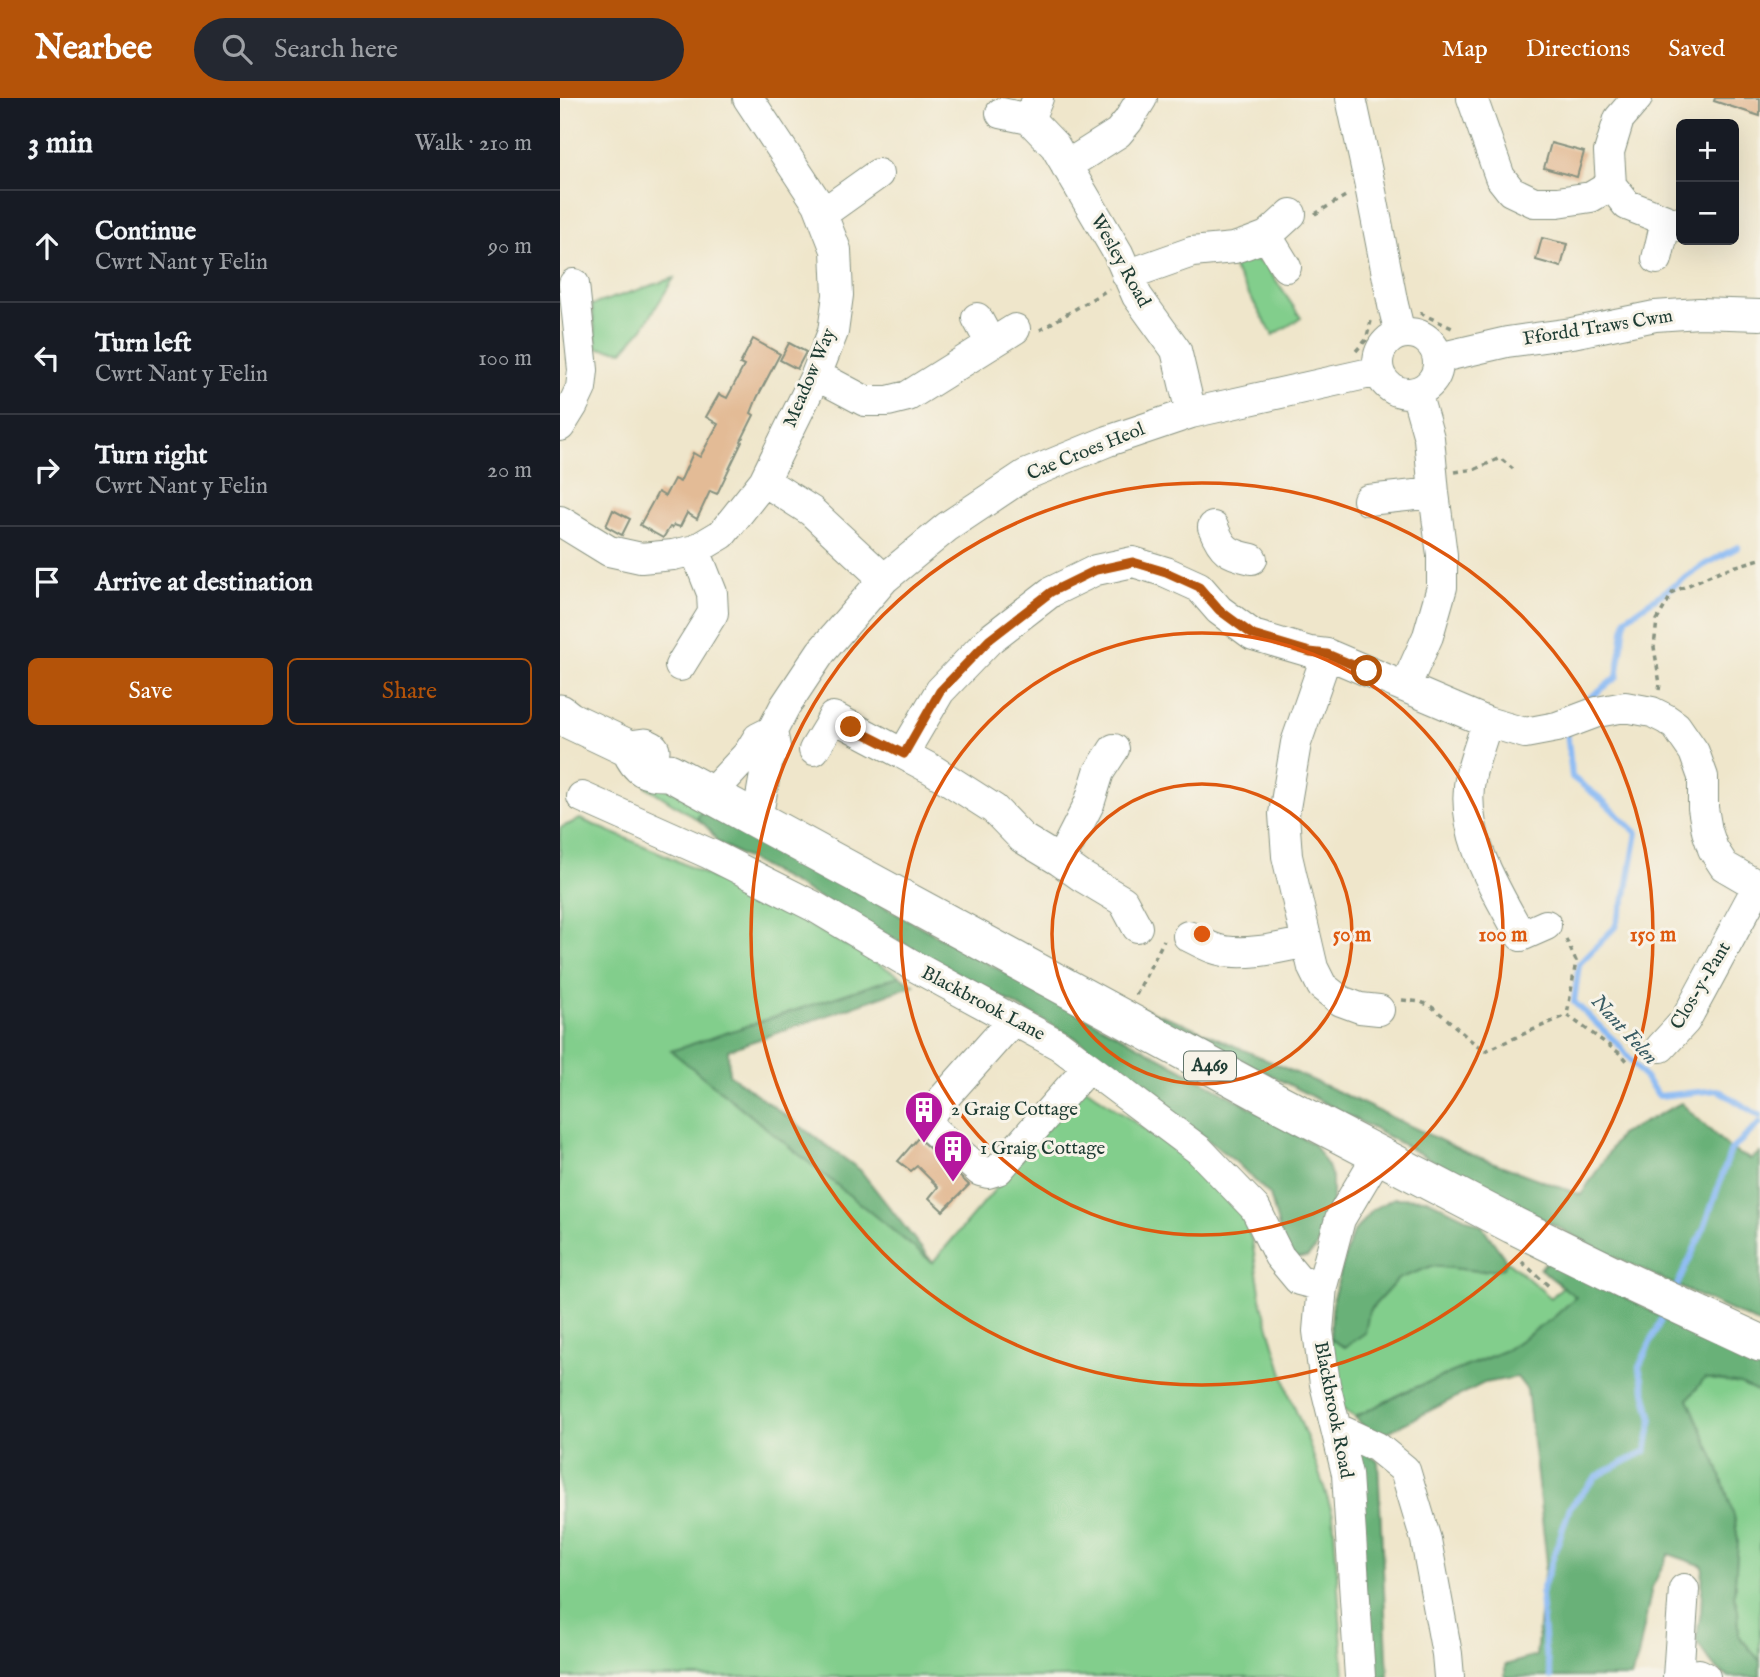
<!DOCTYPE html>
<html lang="en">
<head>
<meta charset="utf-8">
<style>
	body { margin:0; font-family:"IM FELL English",serif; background:#242831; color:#f1f3f6 }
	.controls { position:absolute; right:21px; top:21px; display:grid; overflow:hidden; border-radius:10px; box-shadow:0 7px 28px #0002 }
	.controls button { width:63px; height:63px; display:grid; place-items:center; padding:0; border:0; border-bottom:2px solid #363941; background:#171b24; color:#f1f3f6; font:35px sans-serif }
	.stop { position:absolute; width:21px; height:21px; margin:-16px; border:5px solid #b45309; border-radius:50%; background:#fff }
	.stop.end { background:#b45309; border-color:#fff; box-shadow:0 2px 7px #0008 }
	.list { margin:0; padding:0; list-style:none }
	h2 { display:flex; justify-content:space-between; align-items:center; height:91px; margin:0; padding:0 28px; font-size:30px }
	h2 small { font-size:23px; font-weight:400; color:#9ea1a6 }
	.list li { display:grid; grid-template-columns:46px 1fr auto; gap:21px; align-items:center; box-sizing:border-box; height:112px; padding:0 28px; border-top:2px solid #363941 }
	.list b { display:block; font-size:26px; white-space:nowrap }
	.list p { margin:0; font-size:23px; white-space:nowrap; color:#9ea1a6 }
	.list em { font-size:23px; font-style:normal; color:#9ea1a6 }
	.actions { display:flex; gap:14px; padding:21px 28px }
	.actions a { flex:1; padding:16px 0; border:2px solid #b45309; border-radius:10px; text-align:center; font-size:24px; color:#b45309 }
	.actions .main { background:#b45309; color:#fff }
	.icon { flex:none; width:38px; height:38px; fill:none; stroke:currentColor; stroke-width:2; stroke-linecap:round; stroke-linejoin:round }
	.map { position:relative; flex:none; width:1200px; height:1579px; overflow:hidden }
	header { display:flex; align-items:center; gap:42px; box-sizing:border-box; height:98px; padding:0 35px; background:#b45309; color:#fff }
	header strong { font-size:33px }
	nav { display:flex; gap:38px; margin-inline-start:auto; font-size:24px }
	.search { width:490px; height:63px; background:#242831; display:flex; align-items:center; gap:18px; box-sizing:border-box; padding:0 24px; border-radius:38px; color:#9ea1a6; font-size:26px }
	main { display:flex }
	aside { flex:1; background:#171b24 }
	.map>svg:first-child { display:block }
	.green { fill:#82ce8c; stroke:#508660; stroke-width:2 }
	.forest { fill:#69b178; stroke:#447756; stroke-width:2 }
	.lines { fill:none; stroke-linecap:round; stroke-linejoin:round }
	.stream { stroke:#88b9f4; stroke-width:6 }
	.building { fill:#e3bb96 }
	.minor-casing { stroke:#879280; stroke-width:32 }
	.major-casing { stroke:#879280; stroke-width:39 }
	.path { stroke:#879280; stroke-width:3.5; stroke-dasharray:5 5; stroke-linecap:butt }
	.minor { stroke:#fff; stroke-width:30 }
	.major { stroke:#fff; stroke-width:37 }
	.route { stroke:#b45309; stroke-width:9 }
	.ring { fill:none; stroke:#de580e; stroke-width:3.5 }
	.labels { text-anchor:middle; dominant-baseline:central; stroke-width:6; stroke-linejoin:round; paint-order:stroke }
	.shield { fill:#f7f3e8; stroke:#60746a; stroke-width:2 }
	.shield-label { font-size:18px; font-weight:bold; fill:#1f3d34 }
	.street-label { font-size:19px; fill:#1f3d34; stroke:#f7f3e8 }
	.poi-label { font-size:19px; fill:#1f3d34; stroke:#f7f3e8; text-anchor:start }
	.water-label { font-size:21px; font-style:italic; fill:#395c64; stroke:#f7f3e8 }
	.centre { fill:#de580e; stroke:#f7f3e8; stroke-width:3.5 }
	.ring-label { font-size:21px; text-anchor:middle; font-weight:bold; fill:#de580e; stroke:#f7f3e8; stroke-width:6; stroke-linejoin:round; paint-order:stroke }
</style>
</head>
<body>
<header>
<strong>Nearbee</strong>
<div class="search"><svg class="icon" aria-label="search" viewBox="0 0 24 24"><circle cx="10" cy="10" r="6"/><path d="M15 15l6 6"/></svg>Search here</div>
<nav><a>Map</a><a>Directions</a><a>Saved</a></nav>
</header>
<main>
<aside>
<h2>3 min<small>Walk · 210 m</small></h2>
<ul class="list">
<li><svg class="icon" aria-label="ahead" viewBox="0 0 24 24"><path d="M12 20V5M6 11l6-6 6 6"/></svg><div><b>Continue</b><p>Cwrt Nant y Felin</p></div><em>90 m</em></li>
<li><svg class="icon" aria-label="left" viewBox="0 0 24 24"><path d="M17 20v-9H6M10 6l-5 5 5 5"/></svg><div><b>Turn left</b><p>Cwrt Nant y Felin</p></div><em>100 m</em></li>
<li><svg class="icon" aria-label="right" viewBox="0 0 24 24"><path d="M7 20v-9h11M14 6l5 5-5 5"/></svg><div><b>Turn right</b><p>Cwrt Nant y Felin</p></div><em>20 m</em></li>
<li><svg class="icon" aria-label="arrive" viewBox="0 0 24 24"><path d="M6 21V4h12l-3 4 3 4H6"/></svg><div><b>Arrive at destination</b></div></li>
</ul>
<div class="actions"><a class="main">Save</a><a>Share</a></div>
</aside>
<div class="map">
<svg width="1200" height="1579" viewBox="0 0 1200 1579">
	<rect width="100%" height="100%" fill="#f7f3e8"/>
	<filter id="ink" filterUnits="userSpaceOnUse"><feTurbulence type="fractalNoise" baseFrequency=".0143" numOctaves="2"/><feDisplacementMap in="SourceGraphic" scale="14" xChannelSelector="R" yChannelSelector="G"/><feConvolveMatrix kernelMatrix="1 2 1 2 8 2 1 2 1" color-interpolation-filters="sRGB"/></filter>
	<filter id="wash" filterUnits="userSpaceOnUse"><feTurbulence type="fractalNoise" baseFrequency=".00686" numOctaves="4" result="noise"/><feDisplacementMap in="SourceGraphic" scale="28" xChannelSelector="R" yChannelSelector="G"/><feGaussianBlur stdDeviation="1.57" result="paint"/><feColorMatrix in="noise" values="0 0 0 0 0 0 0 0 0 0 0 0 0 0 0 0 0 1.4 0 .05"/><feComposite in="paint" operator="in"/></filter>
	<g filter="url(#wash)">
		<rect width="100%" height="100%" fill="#efe6cb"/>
		<path class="green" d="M693,160L706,168L741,220L713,237L672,168Z
			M114,180L83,230L63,253L37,250L32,207Z
			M85,677L144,710L137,721L87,689Z
			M20,721L103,756L185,796L233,818L340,878L112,953L373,1164L523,988L641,1071L681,1112L692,1143L702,1206L729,1296L749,1345L773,1417L784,1579H0V730Z
			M946,1162L991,1200L1003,1188L1016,1199L993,1220L946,1252L845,1294L795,1319L781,1310L770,1241L785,1249L804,1235L809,1213L838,1181L872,1168L919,1173L944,1170Z
			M1145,1280L1180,1286L1200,1295V1563L1179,1538L1178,1512L1174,1497L1178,1443L1174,1418L1158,1369L1128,1301Z"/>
		<path class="forest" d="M144,710L694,1011L753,1046L768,1068L772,1080V1104L757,1149L747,1159L735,1161L725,1152L710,1097L676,1064L514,939L157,744C153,734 146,727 137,721Z
			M340,878L354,887L168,952L169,976L300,1072L373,1165L111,953Z
			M577,908L623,925L770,990L905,1054L1021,1097L1060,1037L1121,1005L1171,1052L1190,1061L1200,1055V1226L1052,1158L782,1014Z
			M834,1100L867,1101L922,1128L946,1162L944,1170L918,1173L872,1168L838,1181L809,1213L805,1235L785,1249L770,1241L773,1200L792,1136L812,1112Z
			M990,1159L1123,1230L1200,1261V1295L1180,1286L1145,1280L1128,1301L1158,1369L1174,1418L1178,1443L1174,1497L1178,1512L1179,1538L1200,1563V1579C1191,1579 1180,1579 1171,1579C1156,1576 1144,1555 1136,1543L1141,1514L1143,1468L1109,1456L1092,1489L1078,1559L1071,1579H945V1567L976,1558L986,1456L967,1292L957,1279L924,1285L820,1338L807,1333L795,1319L845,1294L946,1252L993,1220L1016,1199L980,1171Z
			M801,1353L818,1363L828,1579H809L796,1357Z"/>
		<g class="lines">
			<path class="stream" d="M1022,606L1057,579L1066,520L1144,467L1178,449
				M1007,633L1012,679L1041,701L1077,735L1066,797L1055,829L1019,866L1014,904L1059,947L1099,998L1158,992L1200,1018
				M1115,1192L1144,1130L1171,1052L1200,1025
				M991,1579L985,1552L981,1496L1010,1409L1037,1378L1086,1353L1092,1322L1079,1269L1104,1215"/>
		</g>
		<g id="blocks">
			<path class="building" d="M1155,0H1200V18L1154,3Z
				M991,45L1024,54L1017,79L984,70Z
				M982,140L1007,146L1001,169L976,162Z
				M193,241L220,256L197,300L191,315L194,317L181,343L182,344L157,396L150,393L137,421L127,415L120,429L114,427L112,430L110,429L103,440L80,427L98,394L105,398L114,381L120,384L133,355L140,359L158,326L146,319L159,296L167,300L184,268L180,266Z
				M229,245L246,254L237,271L220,262Z
				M53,412L70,421L62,437L46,428Z
				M358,1040L409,1087L383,1113L369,1100L378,1089L357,1068L351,1073L338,1063Z"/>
		</g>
	</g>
	<g filter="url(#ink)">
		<use href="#blocks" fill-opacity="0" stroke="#879280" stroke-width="2"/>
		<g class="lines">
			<g class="minor-casing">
				<path id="minor" d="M188,0L258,106L276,152L278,197L273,234L256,277L204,383L251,413L324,481
					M478,0L469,21L495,48L558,155L577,198L616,252L631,315
					M791,0L809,83L833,207L840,235
					M912,0L940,79L951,93L974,104H998L1031,99L1051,87
					M1077,0L1059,21L1049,54L1051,87L1067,107L1121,128
					M441,15L469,21
					M506,68L558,35L568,23L582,0
					M262,116L318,76
					M707,138L726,169
					M1097,161L1106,123
					M567,177L632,154L674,150L686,146L707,138L731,116
					M417,220L431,246
					M818 265a30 30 0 1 1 60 0a30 30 0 1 1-60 0Z
					M878,260L947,244L1012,235L1095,218L1139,215L1200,217
					M256,277L305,303H328L348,298L455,231
					M0,328L13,307L21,290L23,272L14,186
					M808,402L874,395
					M0,423L49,453L81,460L113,457L135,452L162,436L204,383
					M653,429C662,452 668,456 692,461
					M767,556L736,645L724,716L727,758L753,870L762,888L781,903L800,910L819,912
					M120,568L153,515L152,495L135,452
					M845,589L868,538L882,489V457L874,395L869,340L856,294
					M927,624C922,642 915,659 911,676C898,734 935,790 961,838L986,827
					M554,651L539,674L529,706L500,763L462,740L434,711L373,672L343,656L380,593L429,542L491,494L536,472L573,464L606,474L639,489L659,512L693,537L750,554L767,556L927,624L965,635L997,629L1037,614L1065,609L1092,614L1106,621L1116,628L1134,654L1143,679V710L1147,733L1153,751L1164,768L1200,789
					M254,652L268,629L273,619L343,656
					M153,697L161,685L188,656L198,640L212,633L225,608L261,554L324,481L387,429L465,377L548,343L631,315L819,273
					M22,699L150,756L255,809L354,868L499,947L639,1052L695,1110L719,1158L739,1182L762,1188
					M193,719L200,705L207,665L215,649L212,633
					M500,763L521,778L563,803L577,829
					M628,838C636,842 645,847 653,850C679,860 720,850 747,844
					M453,922L373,1012C370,1019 369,1024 372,1031L420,1073L428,1075L438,1072L528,969
					M1101,949L1125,923L1198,788
					M776,1330L817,1349L845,1372L866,1442L887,1556L889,1579
					M800,1579L787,1376L765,1286L758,1233L762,1188L780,1121L818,1057
					M1118,1579L1124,1491
					M1118,1579L1139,1576L1145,1579"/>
			</g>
			<g class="major-casing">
				<path id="major" d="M0,615L9,622L70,651L85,649L91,652
					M70,651C78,671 87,675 109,674L719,1005L953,1127L1071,1185L1200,1245"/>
			</g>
			<path class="path" d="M755,116L787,97
				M860,215L894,231
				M480,232L549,191
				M796,253L806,242L811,223
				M895,374L916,371L940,360L953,371
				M1099,592L1100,586L1094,549L1097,522L1113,494L1160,473L1200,461
				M1006,841L1016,863L1007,917
				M576,897L604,842
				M842,902L861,904L872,909L887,921L909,941L925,953L1007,917L1062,957L1069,965
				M962,1164L991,1190"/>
			<use href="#minor" class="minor"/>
			<use href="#major" class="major"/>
		</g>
	</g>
	<g class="lines" filter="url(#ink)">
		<path class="route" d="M291,629L344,656L380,593L429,542L491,494L536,472L573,464L606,474L639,489L659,512L693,537L750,554L767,556L807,573"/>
	</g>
	<g class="ring">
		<circle cx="642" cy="836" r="150"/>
		<circle cx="642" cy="836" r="301"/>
		<circle cx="642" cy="836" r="451"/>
	</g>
	<defs>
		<g id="building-pin" transform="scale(2.0125)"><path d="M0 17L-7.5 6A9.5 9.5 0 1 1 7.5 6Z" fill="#b5179e" stroke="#f7f3e8"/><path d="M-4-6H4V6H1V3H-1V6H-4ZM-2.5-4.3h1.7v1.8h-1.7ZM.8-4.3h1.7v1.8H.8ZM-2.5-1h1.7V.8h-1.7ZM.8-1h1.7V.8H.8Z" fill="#fff"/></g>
	</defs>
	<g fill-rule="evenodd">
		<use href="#building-pin" x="364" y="1012"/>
		<use href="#building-pin" x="393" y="1051"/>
	</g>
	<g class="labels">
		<rect class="shield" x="624" y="953.5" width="52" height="29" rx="5"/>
		<g class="shield-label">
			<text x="650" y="968">A469</text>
		</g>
		<g class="street-label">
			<text transform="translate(560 163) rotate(61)">Wesley Road</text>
			<text transform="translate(1038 230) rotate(-9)">Ffordd Traws Cwm</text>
			<text transform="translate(250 280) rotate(-67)">Meadow Way</text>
			<text transform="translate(526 354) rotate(-22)">Cae Croes Heol</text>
			<text transform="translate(1141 888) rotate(-59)">Clos-y-Pant</text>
			<text transform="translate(423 906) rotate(28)">Blackbrook Lane</text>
			<text transform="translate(773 1312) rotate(79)">Blackbrook Road</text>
		</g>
		<g class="poi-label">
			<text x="391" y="1012">2 Graig Cottage</text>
			<text x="420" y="1051">1 Graig Cottage</text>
		</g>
		<g class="water-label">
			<text transform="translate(1064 932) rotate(47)">Nant Felen</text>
		</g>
	</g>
	<circle cx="642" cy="836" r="10" class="centre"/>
	<g class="ring-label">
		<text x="792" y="843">50 m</text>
		<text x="943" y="843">100 m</text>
		<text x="1093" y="843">150 m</text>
	</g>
</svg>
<div class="controls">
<button>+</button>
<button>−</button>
</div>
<div class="stop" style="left:807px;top:573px"></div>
<div class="stop end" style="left:291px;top:629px"></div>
</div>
</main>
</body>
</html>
